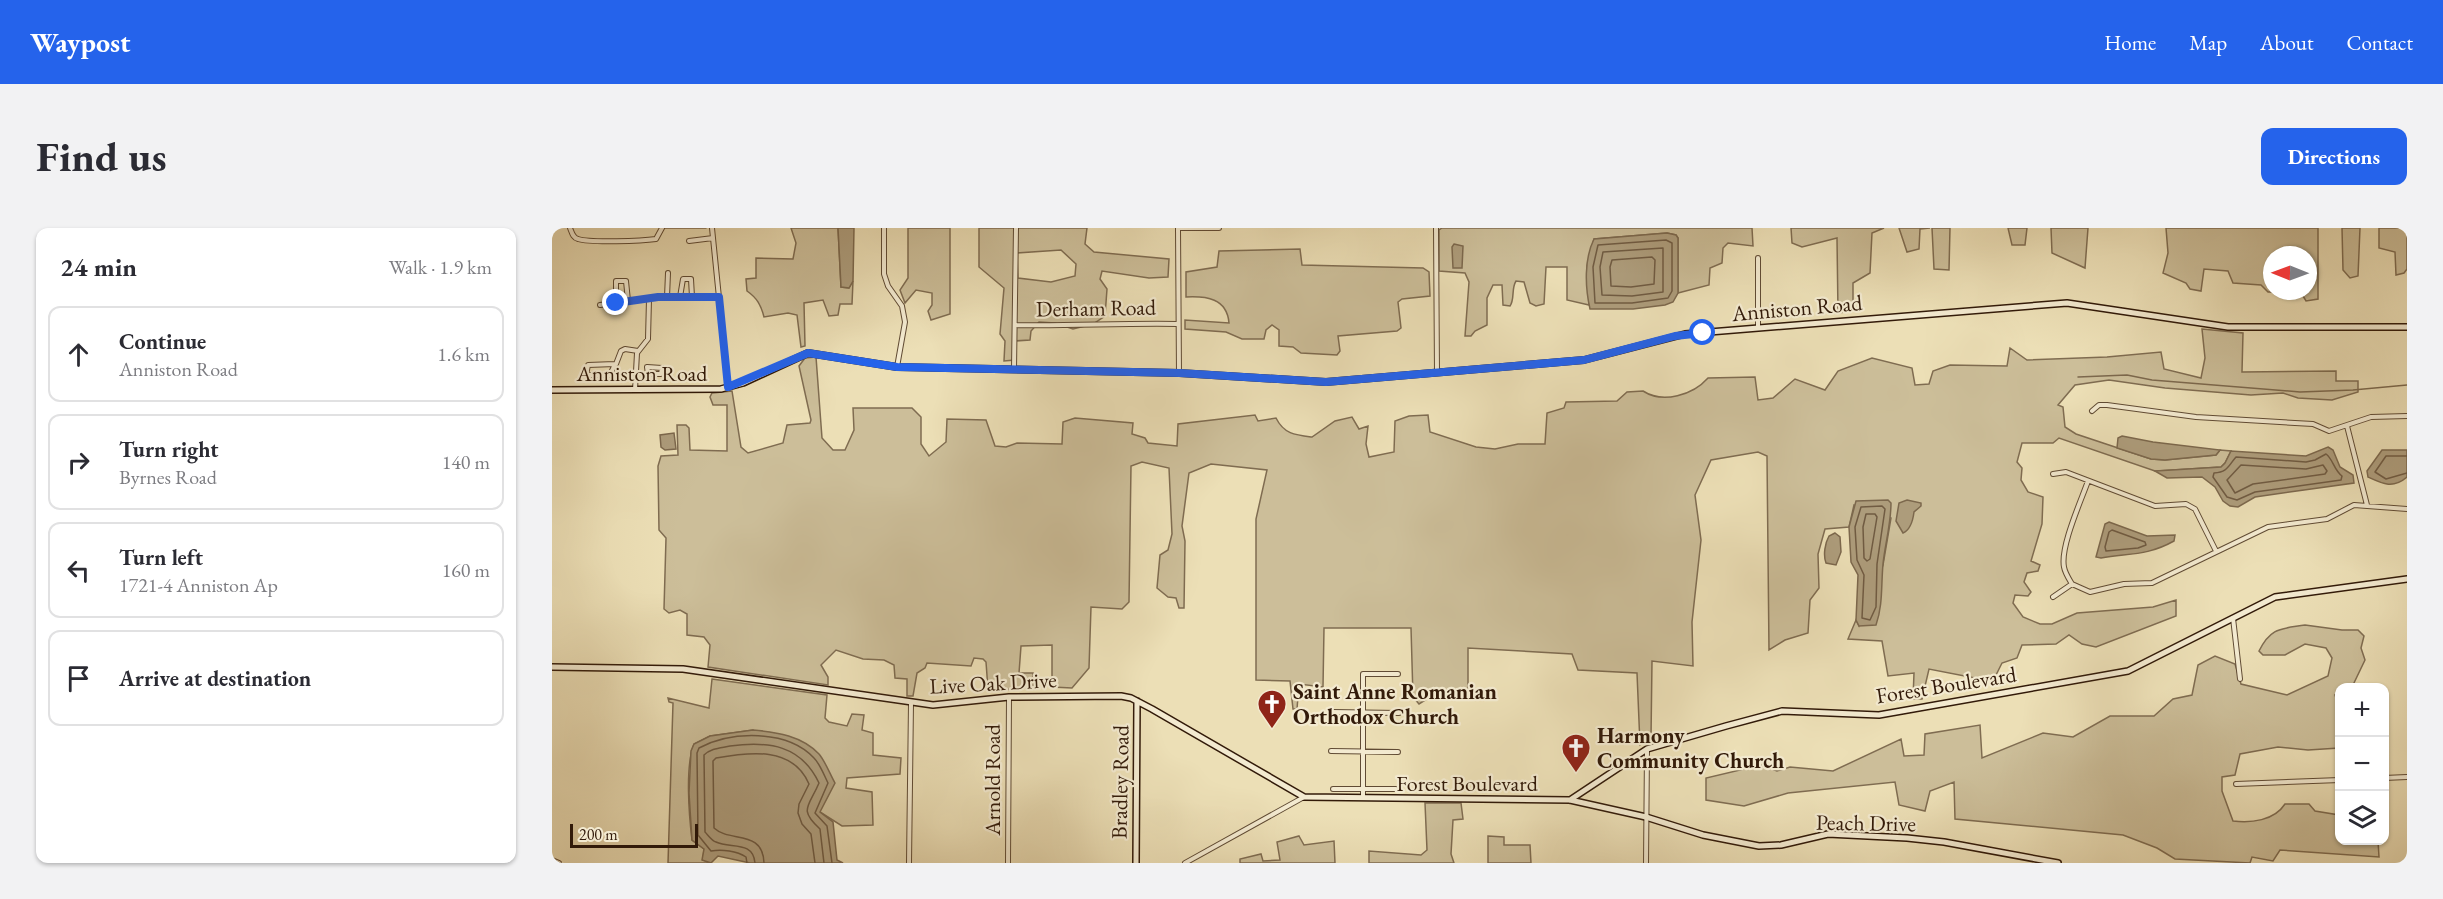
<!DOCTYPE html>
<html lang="en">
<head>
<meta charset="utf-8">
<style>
	body { margin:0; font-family:"EB Garamond",serif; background:#f2f2f3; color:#2b2b33 }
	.controls { position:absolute; right:18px; bottom:18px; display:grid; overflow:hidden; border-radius:12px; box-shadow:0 2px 4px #0004 }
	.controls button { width:54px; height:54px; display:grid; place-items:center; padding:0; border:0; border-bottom:2px solid #e1e1e2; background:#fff; color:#2b2b33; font:30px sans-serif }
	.compass { position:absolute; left:1711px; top:18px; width:54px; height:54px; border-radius:50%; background:#fff; box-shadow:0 2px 4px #0004; rotate:271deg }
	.scale { position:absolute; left:18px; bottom:15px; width:128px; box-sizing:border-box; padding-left:6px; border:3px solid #321a09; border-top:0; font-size:16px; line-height:21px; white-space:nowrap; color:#321a09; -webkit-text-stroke:4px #f3ead0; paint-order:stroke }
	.stop { position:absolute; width:18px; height:18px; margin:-14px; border:4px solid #2563eb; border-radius:50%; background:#fff }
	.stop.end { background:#2563eb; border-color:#fff; box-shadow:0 2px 6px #0008 }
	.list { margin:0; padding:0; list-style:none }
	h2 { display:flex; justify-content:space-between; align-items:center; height:78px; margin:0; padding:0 24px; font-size:26px }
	h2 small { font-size:20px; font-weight:400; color:#7c7c81 }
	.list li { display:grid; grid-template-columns:39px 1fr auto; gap:18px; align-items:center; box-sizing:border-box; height:96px; margin:0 12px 12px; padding:0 12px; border:2px solid #e1e1e2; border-radius:12px }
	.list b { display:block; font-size:22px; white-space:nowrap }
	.list p { margin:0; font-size:20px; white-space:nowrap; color:#7c7c81 }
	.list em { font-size:20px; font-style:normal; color:#7c7c81 }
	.icon { flex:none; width:33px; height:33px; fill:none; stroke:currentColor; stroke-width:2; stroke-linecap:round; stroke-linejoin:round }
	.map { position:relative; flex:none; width:1855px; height:635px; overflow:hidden; border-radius:12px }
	header { display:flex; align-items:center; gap:36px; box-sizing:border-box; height:84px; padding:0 30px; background:#2563eb; color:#fff }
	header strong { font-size:28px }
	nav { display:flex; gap:33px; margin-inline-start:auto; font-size:21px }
	.intro { display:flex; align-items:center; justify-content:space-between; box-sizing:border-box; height:144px; padding:0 36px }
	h1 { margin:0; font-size:42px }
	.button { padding:15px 27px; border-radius:12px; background:#2563eb; color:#fff; font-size:21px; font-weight:700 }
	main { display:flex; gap:36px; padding:0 36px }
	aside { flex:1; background:#fff; border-radius:12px; box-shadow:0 2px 4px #0004 }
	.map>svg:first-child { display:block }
	.green { fill:#ccbe99; stroke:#7f6c51; stroke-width:1.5; fill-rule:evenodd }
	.water { fill:#ad9c7b; stroke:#7c684d; stroke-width:1.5 }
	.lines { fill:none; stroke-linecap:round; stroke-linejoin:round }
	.shore { stroke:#705b42; stroke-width:1.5 }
	.stream { stroke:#7c684d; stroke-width:1.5 }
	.street-casing { stroke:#604b34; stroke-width:6 }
	.secondary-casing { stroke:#321a09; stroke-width:8 }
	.street { stroke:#f3ead0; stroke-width:4 }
	.secondary { stroke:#f3ead0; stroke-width:5 }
	.route { stroke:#2563eb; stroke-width:8 }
	.labels { text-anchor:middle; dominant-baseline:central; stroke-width:4.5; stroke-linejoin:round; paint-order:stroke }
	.street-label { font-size:22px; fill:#321a09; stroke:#f3ead0 }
	.poi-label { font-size:22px; font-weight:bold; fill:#321a09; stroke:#f3ead0; text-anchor:start }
</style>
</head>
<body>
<header>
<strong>Waypost</strong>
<nav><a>Home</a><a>Map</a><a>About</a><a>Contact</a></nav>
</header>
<div class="intro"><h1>Find us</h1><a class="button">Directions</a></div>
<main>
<aside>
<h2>24 min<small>Walk · 1.9 km</small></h2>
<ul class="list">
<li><svg class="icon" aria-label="ahead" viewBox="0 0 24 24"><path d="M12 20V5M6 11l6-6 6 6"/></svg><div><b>Continue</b><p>Anniston Road</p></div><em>1.6 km</em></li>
<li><svg class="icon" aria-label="right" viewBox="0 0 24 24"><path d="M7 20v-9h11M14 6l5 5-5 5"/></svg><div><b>Turn right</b><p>Byrnes Road</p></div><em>140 m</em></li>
<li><svg class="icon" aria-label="left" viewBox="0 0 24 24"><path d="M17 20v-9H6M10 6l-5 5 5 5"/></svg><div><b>Turn left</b><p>1721-4 Anniston Ap</p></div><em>160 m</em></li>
<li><svg class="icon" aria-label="arrive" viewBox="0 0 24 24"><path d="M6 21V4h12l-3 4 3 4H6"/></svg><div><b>Arrive at destination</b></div></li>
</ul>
</aside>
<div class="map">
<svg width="1855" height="635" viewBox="0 0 1855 635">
	<rect width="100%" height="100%" fill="#ecdfb6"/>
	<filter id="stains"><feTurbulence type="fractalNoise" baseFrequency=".00333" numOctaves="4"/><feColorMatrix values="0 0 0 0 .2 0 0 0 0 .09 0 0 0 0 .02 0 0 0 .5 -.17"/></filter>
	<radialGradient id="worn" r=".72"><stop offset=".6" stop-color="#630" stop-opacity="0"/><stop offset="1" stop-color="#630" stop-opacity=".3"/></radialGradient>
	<path class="green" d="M239,0H286L289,59L297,60L301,53L300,76H288L286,87L277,88L271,72L252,75L253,118L249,119L245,87L236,85L212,89C209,77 205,70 195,63L194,51L204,50V30L241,31L244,15Z
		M356,0H398V86L379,92L376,83L380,77V65L364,62L353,75L348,62L356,50Z
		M427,0H535L533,16L542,24L617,31L616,49L597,50L550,43L548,51L555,61L553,88L541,96L521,101L503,95L487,94L479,103L478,112L462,113L463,132L452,133L453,113L448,106L452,60L427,39ZM509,22L524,36L523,48L499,54L466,50L465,25Z
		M890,0H1200L1201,18L1176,15L1171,20L1170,35L1158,40L1157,57L1126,65V10L1124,7L1115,5L1042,11L1035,38L1037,77L1015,72V39H994L992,76L984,78L978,75L972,54L964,53C959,61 963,71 958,78L951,77L950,57H941L935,70V97L923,103L919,108H913L917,54L913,45L887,43V2Z
		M1239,0H1332L1320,5L1318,45L1301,55V83L1286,85L1285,10L1250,19L1240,15Z
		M1347,0H1378L1368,1L1367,21L1355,24Z
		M1380,0H1398L1397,42L1382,41Z
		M1456,0H1475L1473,17H1460Z
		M1499,0H1536L1533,40L1500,25Z
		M1614,0H1766V71L1754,73L1748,63H1756V27H1720V63L1725,64H1716L1709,57L1681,55L1676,43L1652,41L1649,63L1638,61L1634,55L1611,45L1616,25Z
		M1790,0H1808L1806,48L1798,50L1791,42Z
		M1827,0H1855V41L1852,45L1844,47L1843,24L1827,20Z
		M748,21L750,37L871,40L877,44L878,68L850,71L846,74L849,100L845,103L786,108L788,123L785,127L749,125L741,119L727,118V102L720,97L714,102L712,111H690L674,104L633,101V92L677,95C675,70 654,68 634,69V44L665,39L667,23Z
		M1650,101L1691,105L1690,144L1784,143V153H1806V164L1780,172L1746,170L1731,165L1699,167L1613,160L1557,152L1523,157L1506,177L1511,179L1513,199L1524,206L1599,231L1613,232L1664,227L1668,222L1679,223L1673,235L1669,239L1603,243L1507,210L1501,215H1470L1465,234L1470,240L1469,252L1476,264L1491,269L1490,296L1479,333L1488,337L1486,343L1475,345L1472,354L1479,364L1476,368L1463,367L1461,375L1471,389L1488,396H1500L1525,385L1601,379L1624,372V388L1544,419L1530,416L1517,407L1504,416L1470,417L1465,430L1450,435L1443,449L1423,450L1377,441L1370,471H1361L1362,445L1336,448L1330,413L1296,411L1304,392L1307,398L1331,337L1339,290L1302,277L1297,299L1273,301L1266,326L1267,360L1258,372L1256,405L1233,412L1217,422L1215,228L1206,224L1159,232L1143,267L1149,312L1140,394L1141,438L1100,433L1099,510L1088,517L1085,445L1026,442L1020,426L916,420V462H889L867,476L861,469L859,400H772L771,459L747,456L745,481H741L738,453L704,452V291L715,242L659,236L637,245L630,298L633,313L632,380H627L624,370L616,369L605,360L608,327L616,322L620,306L617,240L590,234L579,238L577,374L570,381L539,379L537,440L520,460L500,459V417L469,418L467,445H481V459L440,463L436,461L434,434L431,431L422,430L419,438L375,435L373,440L365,445L361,468H355V451L343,450L342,437L332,432L311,431L284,422L269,437L276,449V457L156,439L158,417L152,409L135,407V386L128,382L117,385L112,381L114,310L107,302L106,238L109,228L126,227L125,197H134L137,200L138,222L175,223V177H161L158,169L160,165L180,163L189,219L196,225L231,215L235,197L258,195L259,192L247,138L253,130L264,129L270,210L281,222H293L302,202L301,180H360L369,189V216L377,228L394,214L395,191L434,192L443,218L454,219L465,215L510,216L511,194L523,190L581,195L580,206L593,210L596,215L625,218L626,196L703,187L706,193L724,190C732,206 743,207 760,209L783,193L800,189L807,201L816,198L814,216L817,229L842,224L843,193L857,188L876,187L878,204L924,219L943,221L966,216H993L995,185L1012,180L1014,174L1065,173L1075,164L1091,163C1111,176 1141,167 1156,150L1203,149L1206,172L1221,170L1243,151L1273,162L1286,143L1320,130L1360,140L1363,157L1377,156L1381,143L1398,137L1455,138L1458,120L1475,132L1555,129L1609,124L1612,141L1649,150L1653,130Z
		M1753,397L1790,402H1806L1812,408L1809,420L1813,432L1800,459L1788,460L1787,465L1783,467L1787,479V520L1756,522L1726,519L1688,526L1683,547L1670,549V563L1681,593C1699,595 1722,593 1733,576H1757L1763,583L1787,587L1788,612L1826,613L1827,629L1728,622L1721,633L1700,629L1698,635L1623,631L1605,620L1571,607L1403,591L1402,554L1378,563L1373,583L1347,577L1343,554L1236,565L1192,578L1154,572V550L1209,537L1225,543L1238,539L1281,543L1349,511L1352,528L1372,527L1373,506L1428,497L1430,530L1491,505L1521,509L1558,488H1602L1621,471L1640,467L1646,437L1663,428L1683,436L1689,456L1735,467L1776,448L1780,430L1774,420L1753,416L1733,427H1711L1707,423C1719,399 1729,401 1753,397Z
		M160,451L275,467L273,490L277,494L295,498L300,486L312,487L310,502L321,505V527L349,530L348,546L295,550L294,560L320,564L321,597L290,598L268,584L201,502L158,508L142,516C133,538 137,587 140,612L152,621L151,632L159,635H116L121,475L117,474L116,470L157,480Z
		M873,575H909L911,591L901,592L899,626L902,635H817V623L869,627L875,622Z
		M747,608L752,617L782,613L783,635H688V631L709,626L711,633L728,632L725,614Z
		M936,608L952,609V617H978L979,635H936Z"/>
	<path class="water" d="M286,0H302L301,53L297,60L289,59Z
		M1115,5L1124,7L1126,10V65L1121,74L1113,77L1081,81H1038C1033,59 1032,31 1042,11Z
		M902,16L911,18L910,40H901L900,19Z
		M122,205L124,221L113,222L109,219L108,207Z
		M1570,208L1601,214L1668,222L1664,227L1613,232L1599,231L1565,220L1566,210Z
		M1776,219L1781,222L1788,239L1801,247L1802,255L1703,269L1686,279L1678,278L1671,273L1663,259L1650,249L1615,250L1603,243L1669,239L1673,235L1679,223L1754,228Z
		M1830,222H1855V249C1841,261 1831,256 1816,249L1815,243Z
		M1336,272L1339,275C1339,296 1333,316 1331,336C1329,358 1331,377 1324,397L1307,398L1304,392L1306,347L1299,334L1297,299L1304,273Z
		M1355,272L1369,275V278L1362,284C1361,292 1358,302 1351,305L1344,293L1347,275Z
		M1557,294L1595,308L1623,307L1622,313C1595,328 1578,325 1549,330L1544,329L1553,296Z
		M1283,305L1288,309L1289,324L1284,337L1274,335C1271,327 1273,315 1277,308Z
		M201,502C225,504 250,508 267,526C273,533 278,546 283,555L268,584L281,594L285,632L291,635H198L166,628L159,635L150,632L152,621L140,612L137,565L139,523L142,516L158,508Z"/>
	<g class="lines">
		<path class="shore" d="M1114,12L1120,15V63L1116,70L1080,75H1043L1041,39L1046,17Z
			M1111,20V64L1080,68L1050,67L1048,39L1051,24Z
			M1100,29L1103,32L1102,56L1079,59L1059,58L1058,39L1060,32Z
			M1774,226C1781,231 1782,242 1790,248L1789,252L1703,264L1685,272L1675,269L1661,249L1662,245C1676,244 1676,238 1684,229L1754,234L1763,232Z
			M1855,228H1834L1823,244L1834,251L1855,245
			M1689,237L1754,241L1771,237L1775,243L1773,246L1701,256L1683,265L1675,252Z
			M1309,279L1330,278L1333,281L1325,336L1324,379L1318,392L1310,390L1312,347L1305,332L1303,299Z
			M1314,286H1323L1325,289L1318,331L1315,333L1312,330L1311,299Z
			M1560,302L1593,314L1594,317L1586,320L1554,323L1553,319L1557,304Z
			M195,635L194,629C185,623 170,621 159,623L146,607L145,525L147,520C179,503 235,501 262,530C268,536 272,547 276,555L263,585L275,598L280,635
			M203,635C201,612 178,621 164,614C160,613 156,607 153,604L152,527C159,520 169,520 178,518C217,513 249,517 267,555C257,579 246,581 268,601L272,635
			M212,635C211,601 178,615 162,600L161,533L164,530C197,524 241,518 257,556L247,576L246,585L250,596L259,606L263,635"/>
		<path class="stream" d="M112,0H154
			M1526,149L1575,147L1600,152L1748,164L1801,162L1855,157"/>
		<g class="street-casing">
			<path id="street" d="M18,0C20,5 21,10 26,11C38,15 90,13 104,11L110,0
				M160,0L176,159
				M332,0V46L336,58L350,78L353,94L345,139
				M626,0L627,145
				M626,0H667
				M884,0L885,144
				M137,13L161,10
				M1206,30V100
				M115,69L116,45
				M128,69L131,51H139L140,69
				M64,75V53H74L76,73
				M48,77L106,69H167
				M463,97C518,98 572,95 626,96
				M63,136L58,147H34L36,137Z
				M64,136L69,123L73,121L86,123
				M95,139L110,140L109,146H96Z
				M462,141L464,0
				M83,162L85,125L96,111L97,71
				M1540,183L1547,177H1555L1644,189L1761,196L1777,203L1819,189L1855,188
				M1795,198L1815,277
				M1501,246L1514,244L1603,278L1634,276L1643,281L1664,323
				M1520,356L1538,364L1572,356L1600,355L1716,299L1775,291L1802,277L1855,281
				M1520,356C1517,351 1513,345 1512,339C1508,319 1529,273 1536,253
				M1501,369L1520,356
				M1681,390L1688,451
				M780,484L847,485
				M779,523L846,524
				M1832,550L1855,549
				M1684,556L1788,552
				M781,561H844
				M811,570V446H846
				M0,632L7,635
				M357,635L359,475
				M456,635L457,469
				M633,635L752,569
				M1094,635L1095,522"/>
		</g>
		<g class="secondary-casing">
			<path id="secondary" d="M0,162L169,161L191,155L256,125L345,139L627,145L774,154L1032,132L1133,106L1515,75L1676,99H1855
				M0,439L131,441L381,477L457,469L569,468L579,470L600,481L752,569L1018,572L1094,589L1151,607L1207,618L1229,617L1276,606L1355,610L1392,614L1506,635
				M1018,572L1095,521L1174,498L1230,483L1327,487L1576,443L1723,369L1855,351
				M584,635L585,473"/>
		</g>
		<use href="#street" class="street"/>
		<use href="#secondary" class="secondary"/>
	</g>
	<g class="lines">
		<path class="route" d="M64,75L106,69H167L176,159L256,125L345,139L628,145L774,154L1032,132L1123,108L1151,105"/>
	</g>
	<defs>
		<g id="church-pin" transform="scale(1.5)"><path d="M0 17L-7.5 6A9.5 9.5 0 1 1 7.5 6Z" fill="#8f2418" stroke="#f3ead0"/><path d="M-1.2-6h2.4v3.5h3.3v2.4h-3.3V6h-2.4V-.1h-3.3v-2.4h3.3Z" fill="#fff"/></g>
	</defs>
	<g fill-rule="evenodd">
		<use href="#church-pin" x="720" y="476"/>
		<use href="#church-pin" x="1024" y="520"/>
	</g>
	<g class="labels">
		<g class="street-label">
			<text transform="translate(544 80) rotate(-1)">Derham Road</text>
			<text transform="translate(1245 80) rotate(-5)">Anniston Road</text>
			<text x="90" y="145">Anniston Road</text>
			<text transform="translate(441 455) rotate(-3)">Live Oak Drive</text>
			<text transform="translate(1394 457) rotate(-9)">Forest Boulevard</text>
			<text transform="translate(440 552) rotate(-90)">Arnold Road</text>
			<text transform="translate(568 554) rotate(-89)">Bradley Road</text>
			<text x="915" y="555">Forest Boulevard</text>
			<text transform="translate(1314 595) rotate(1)">Peach Drive</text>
		</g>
		<g class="poi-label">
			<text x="741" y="463">Saint Anne Romanian<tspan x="741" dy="25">Orthodox Church</tspan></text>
			<text x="1045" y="507">Harmony<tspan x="1045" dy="25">Community Church</tspan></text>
		</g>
	</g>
	<rect width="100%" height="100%" filter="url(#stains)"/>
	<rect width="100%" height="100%" fill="url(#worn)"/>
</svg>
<div class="controls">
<button>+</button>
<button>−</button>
<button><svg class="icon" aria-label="layers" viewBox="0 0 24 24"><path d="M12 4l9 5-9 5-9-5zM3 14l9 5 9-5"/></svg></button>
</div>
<svg class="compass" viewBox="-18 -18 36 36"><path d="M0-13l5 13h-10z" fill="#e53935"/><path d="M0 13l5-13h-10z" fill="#7c7c81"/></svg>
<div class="scale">200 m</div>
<div class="stop" style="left:1151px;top:105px"></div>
<div class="stop end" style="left:64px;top:75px"></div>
</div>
</main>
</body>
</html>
